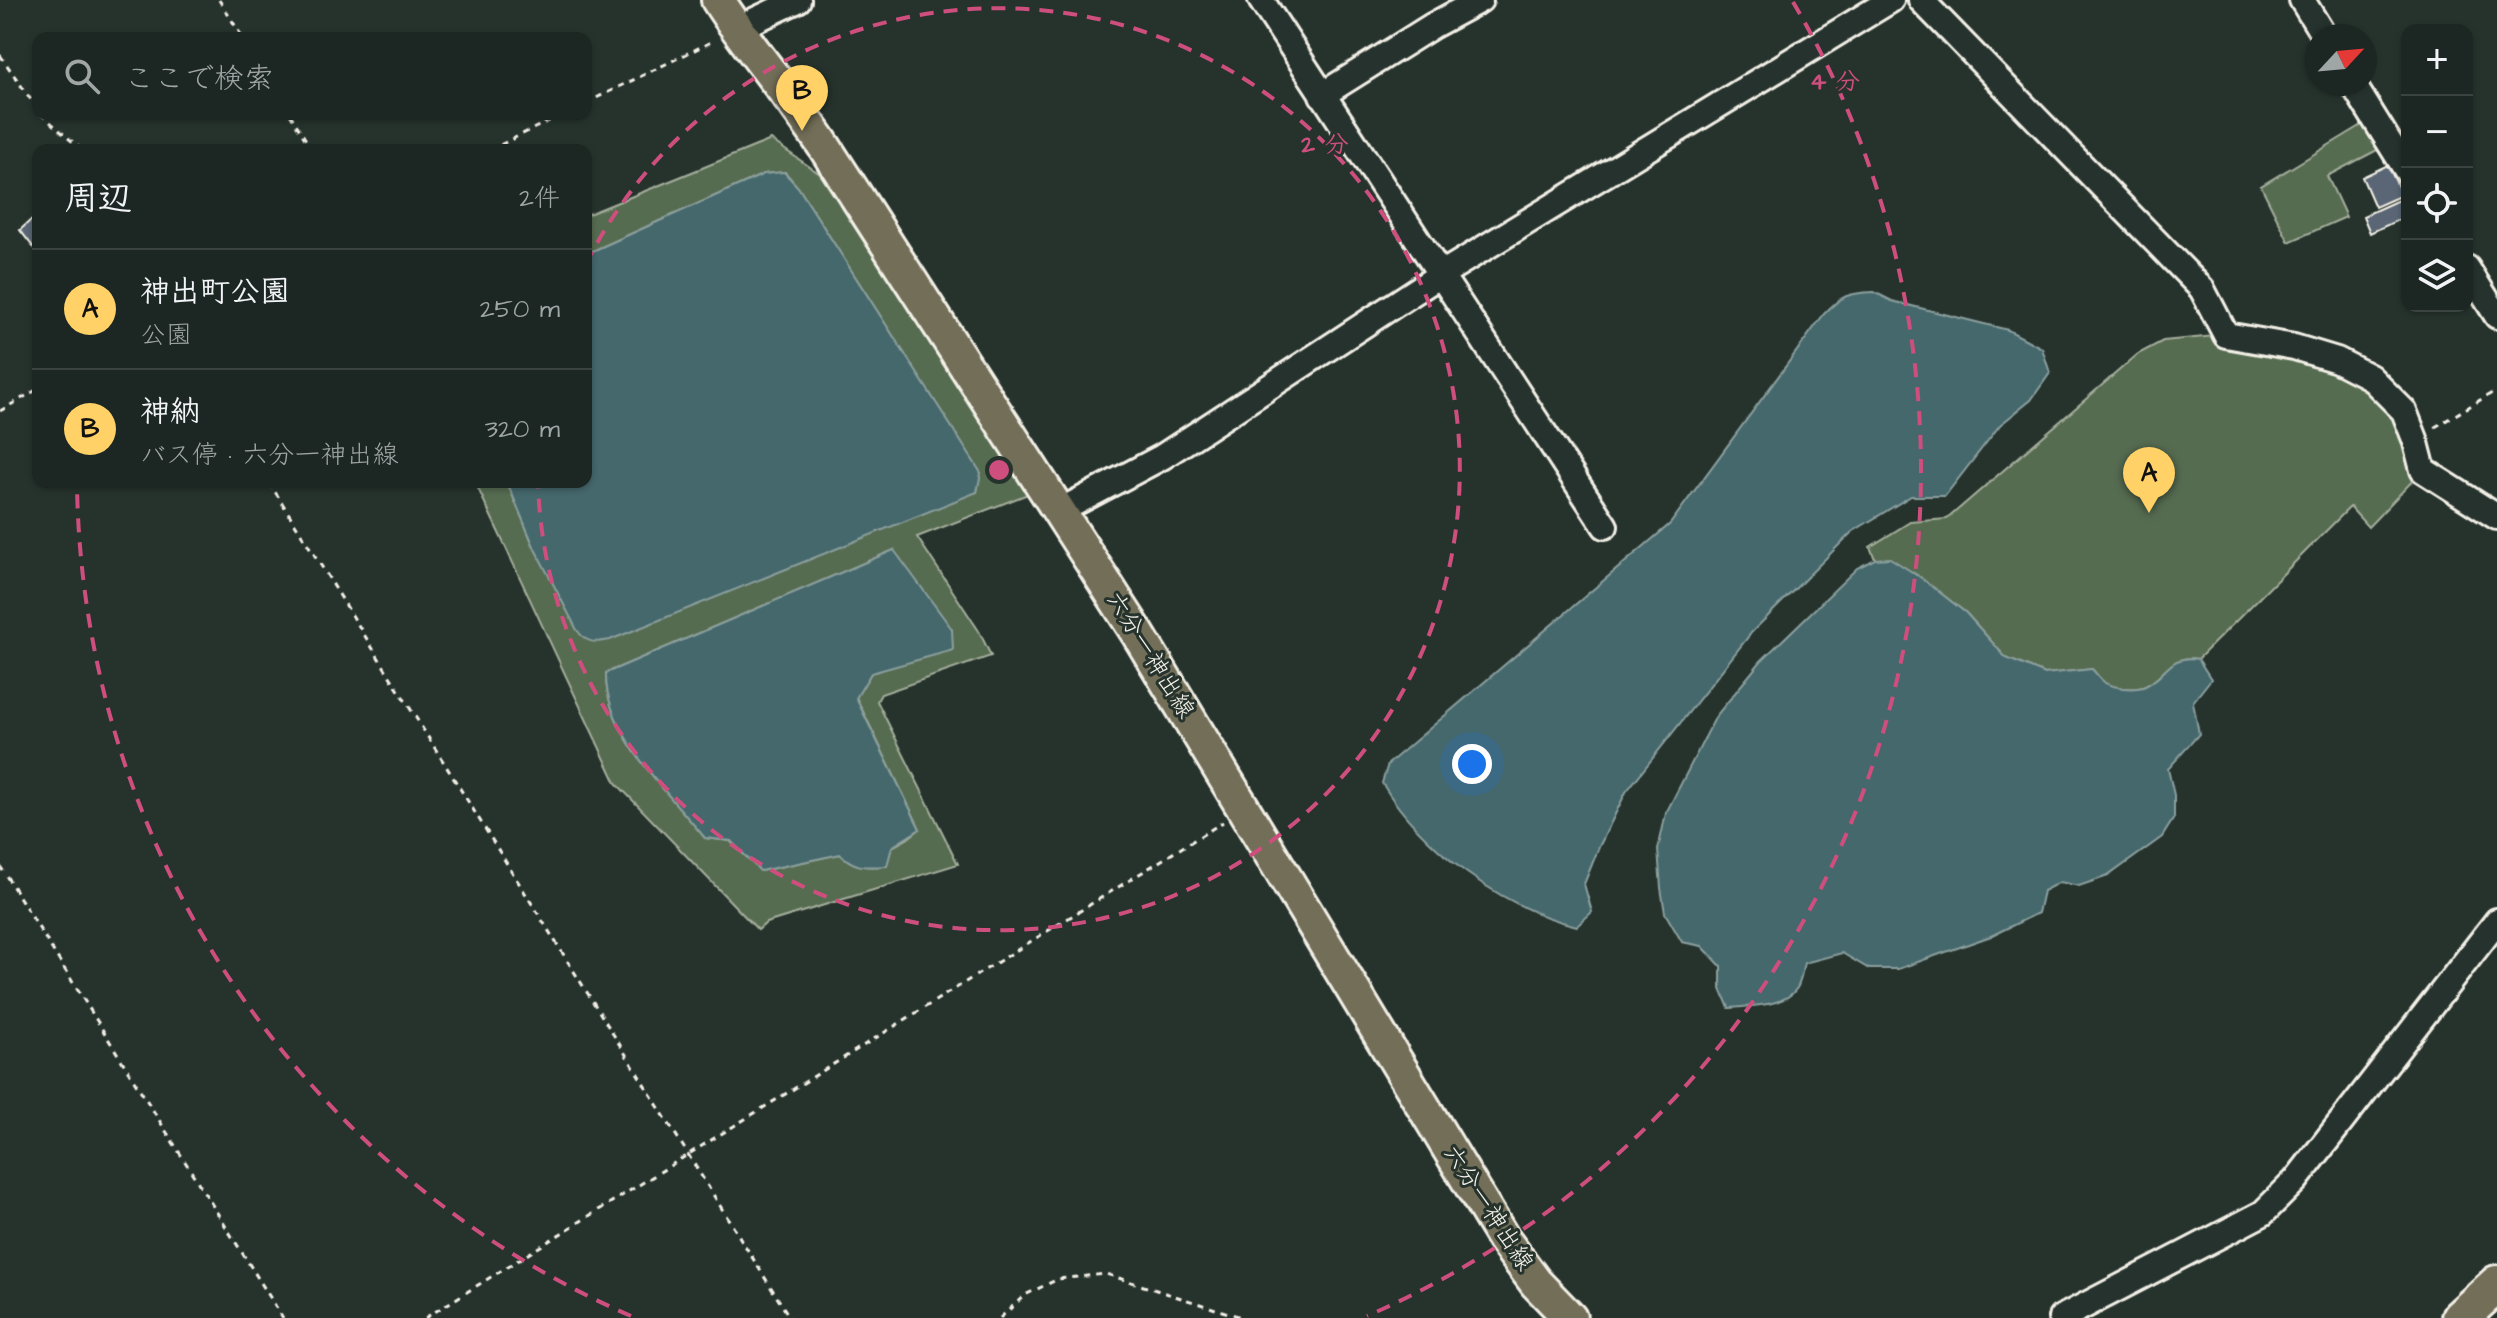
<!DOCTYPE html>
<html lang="ja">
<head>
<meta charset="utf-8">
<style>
	body { margin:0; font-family:"Architects Daughter","Klee One",sans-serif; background:#29322f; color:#f1f3f6 }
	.controls { position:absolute; right:24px; top:24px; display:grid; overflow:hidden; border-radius:16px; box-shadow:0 2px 6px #0004 }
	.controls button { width:72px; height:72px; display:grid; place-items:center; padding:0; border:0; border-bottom:2px solid #3a4340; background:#1c2622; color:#f1f3f6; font:40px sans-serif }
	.compass { position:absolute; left:2305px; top:24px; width:72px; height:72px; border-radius:50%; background:#1c2622; box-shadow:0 2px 6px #0004; rotate:64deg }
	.you { position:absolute; left:1472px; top:764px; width:28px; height:28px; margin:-20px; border:6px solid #fff; border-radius:50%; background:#1a73e8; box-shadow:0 0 0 12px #1a73e833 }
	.badge { display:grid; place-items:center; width:52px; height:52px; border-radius:50%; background:#ffd166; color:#111; font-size:26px; font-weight:700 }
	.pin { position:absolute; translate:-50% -66px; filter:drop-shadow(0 2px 4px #0008) }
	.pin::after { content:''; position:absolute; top:42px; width:28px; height:24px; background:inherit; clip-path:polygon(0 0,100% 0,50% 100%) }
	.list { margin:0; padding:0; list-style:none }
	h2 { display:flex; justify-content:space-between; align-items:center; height:104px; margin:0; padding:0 32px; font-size:34px }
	h2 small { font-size:26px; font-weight:400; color:#a0a5a5 }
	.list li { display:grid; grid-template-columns:52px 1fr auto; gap:24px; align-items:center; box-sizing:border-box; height:120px; padding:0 32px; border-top:2px solid #3a4340 }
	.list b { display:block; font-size:30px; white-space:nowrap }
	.list p { margin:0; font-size:26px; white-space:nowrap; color:#a0a5a5 }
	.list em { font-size:26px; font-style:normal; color:#a0a5a5 }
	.icon { flex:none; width:44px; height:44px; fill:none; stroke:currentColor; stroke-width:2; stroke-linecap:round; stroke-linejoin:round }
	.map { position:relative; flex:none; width:2497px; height:1318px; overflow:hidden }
	.search { position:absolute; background:#1c2622; box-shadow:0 2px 6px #0004; left:32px; top:32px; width:560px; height:88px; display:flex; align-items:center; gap:20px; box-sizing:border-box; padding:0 28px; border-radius:16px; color:#a0a5a5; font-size:30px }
	.panel { position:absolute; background:#1c2622; box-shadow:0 2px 6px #0004; left:32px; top:144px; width:560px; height:344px; border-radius:16px }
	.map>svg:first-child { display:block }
	.green { fill:#566c51; stroke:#a5ae9c; stroke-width:2; fill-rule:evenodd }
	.water { fill:#45686c; stroke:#8b9f9e; stroke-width:2 }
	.building { fill:#5a6674; stroke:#f4f1e8; stroke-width:2 }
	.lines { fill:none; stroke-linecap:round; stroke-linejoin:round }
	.minor-casing { stroke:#f4f1e8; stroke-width:30 }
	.major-casing { stroke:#f4f1e8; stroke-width:38 }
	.highway-casing { stroke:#f4f1e8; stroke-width:42 }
	.path { stroke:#f4f1e8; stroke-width:3; stroke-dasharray:6 6; stroke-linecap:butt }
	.minor { stroke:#26332d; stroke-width:24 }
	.major { stroke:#726e59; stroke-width:32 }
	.highway { stroke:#726e59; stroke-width:36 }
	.ring { fill:none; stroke:#ce4e7e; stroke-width:4; stroke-dasharray:14 10 }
	.labels { text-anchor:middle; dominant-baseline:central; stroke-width:6; stroke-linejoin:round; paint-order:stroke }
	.street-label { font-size:24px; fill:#f4f1e8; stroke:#26332d }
	.centre { fill:#ce4e7e; stroke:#26332d; stroke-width:4 }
	.ring-label { font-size:24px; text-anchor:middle; font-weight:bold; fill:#ce4e7e; stroke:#26332d; stroke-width:6; stroke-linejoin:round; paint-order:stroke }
</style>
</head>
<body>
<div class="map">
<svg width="2497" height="1318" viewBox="0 0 2497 1318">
	<rect width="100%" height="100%" fill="#26332d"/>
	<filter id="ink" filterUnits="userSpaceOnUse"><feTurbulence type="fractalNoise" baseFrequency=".0125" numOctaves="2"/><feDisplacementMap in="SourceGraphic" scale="16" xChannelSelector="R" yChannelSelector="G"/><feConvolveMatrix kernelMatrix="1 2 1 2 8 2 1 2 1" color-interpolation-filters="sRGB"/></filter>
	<g filter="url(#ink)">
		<path class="green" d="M2367,122L2383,147L2327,176L2346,217L2289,242L2261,186Z
			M771,140L820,174L1028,494L917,537L979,631L991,656L881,694L877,701L958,864L766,923L758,930L616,783L475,482H507L535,549L977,492L980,473L798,187L785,172L764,174L586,254V215ZM894,550L871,673L856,697L920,829L907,839L892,847L886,866C867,867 855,868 840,854L761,871L730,841L705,838C669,794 604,732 606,673Z
			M2226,335L2337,360L2404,411L2423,470L2368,527L2350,507L2198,659C2167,654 2167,678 2143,687C2133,690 2114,688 2105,683C2100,680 2096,673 2092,669L2045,674L2006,658L1966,613L1920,577L1890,559H1875L1870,547L1910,522L1947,519L2138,354L2163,341Z"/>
		<path class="water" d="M784,172L798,187L981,473L977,492L610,640C595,643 587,644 577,630L535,549L507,482H586V254L764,174Z
			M1874,292L1892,301L2008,330L2042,348L2050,373L2031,400L2000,425L1945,496H1911L1852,532L1752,632L1626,792L1599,847L1584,884L1592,912L1577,926C1502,908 1422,849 1382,783L1388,764L1670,524L1824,314C1842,295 1848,293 1874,292Z
			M894,550L952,629L953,650L871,673L856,698L920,829L892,847L887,866C866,867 856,869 840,854L760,871L731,841L705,838C669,794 604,732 606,673Z
			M1890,558L1920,577L1966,613L2006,658L2045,674L2092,669C2096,673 2100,680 2105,683C2114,688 2133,690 2143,687C2167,678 2167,654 2198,659L2211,679L2193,702L2199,734L2168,769L2174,795V818L2162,837L2108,876L2079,886L2060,882L2043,891L2038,913L1991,936L1898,969H1869L1842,953L1804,963C1802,970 1801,982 1797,988C1785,1007 1749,1006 1729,1008L1721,989V966L1702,946L1682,942L1665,913L1661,888L1658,850L1666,813L1716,716L1761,661L1857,568L1875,559Z"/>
		<path class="building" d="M2388,165L2402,195L2375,207L2362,177Z
			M2405,197L2407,216L2370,233L2363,216Z
			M31,220L38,228V245L34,248L20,230Z"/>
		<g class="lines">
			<g class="minor-casing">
				<path id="minor" d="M1261,0L1605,526
					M1921,0L2202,289L2226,335L2294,347L2337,360L2370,377L2404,411L2415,439L2423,470L2497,517
					M2302,0L2324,36
					M736,29L798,0
					M2353,84L2407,171
					M1322,95L1432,26L1480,0
					M2467,268L2497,316
					M1058,512L1162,457L1440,275L1891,0
					M2061,1318L2263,1213L2296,1180L2497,921"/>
			</g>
			<g class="major-casing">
				<path id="major" d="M718,0C750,51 791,96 824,146L1138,634L1504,1240L1536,1283L1570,1318"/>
			</g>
			<g class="highway-casing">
				<path id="highway" d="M2460,1318L2497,1284"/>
			</g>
			<path class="path" d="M219,0L243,38
				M0,55L38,110
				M586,103L715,40
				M41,114L82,150
				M290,114L312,150
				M490,150L563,114
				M0,411L38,389
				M2435,427L2497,390
				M269,482L790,1318
				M0,866L283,1318
				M425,1318L1223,822
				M1000,1318L1025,1295L1058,1279L1106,1274L1244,1318"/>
			<use href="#minor" class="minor"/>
			<use href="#major" class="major"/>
			<use href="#highway" class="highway"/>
		</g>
	</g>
	<g class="ring">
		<path d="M586 264A461 461 0 1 1 538 482"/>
		<path d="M631 1316A922 922 0 0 1 77 486M1793 2A922 922 0 0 1 1367 1316"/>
	</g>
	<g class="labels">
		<g class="street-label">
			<text transform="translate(1150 655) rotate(58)">六分一神出線</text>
			<text transform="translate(1488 1208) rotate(57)">六分一神出線</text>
		</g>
	</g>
	<circle cx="999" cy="470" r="12" class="centre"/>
	<g class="ring-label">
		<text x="1835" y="89">4 分</text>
		<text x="1325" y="152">2 分</text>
	</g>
</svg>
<div class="controls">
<button>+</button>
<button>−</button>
<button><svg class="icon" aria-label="locate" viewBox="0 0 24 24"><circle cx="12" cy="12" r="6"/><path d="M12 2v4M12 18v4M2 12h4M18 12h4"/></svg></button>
<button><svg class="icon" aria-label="layers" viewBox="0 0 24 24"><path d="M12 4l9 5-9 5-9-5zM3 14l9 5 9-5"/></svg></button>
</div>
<svg class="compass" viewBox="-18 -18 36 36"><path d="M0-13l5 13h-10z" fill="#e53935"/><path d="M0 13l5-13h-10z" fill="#a0a5a5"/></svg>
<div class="you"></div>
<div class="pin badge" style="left:2149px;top:513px">A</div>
<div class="pin badge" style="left:802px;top:131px">B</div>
<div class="search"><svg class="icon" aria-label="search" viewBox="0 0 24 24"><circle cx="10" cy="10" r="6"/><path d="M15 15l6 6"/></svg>ここで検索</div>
<section class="panel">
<h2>周辺<small>2件</small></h2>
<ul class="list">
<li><span class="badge">A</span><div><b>神出町公園</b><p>公園</p></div><em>250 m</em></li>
<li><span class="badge">B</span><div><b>神納</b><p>バス停 · 六分一神出線</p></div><em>320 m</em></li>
</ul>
</section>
</div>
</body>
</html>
